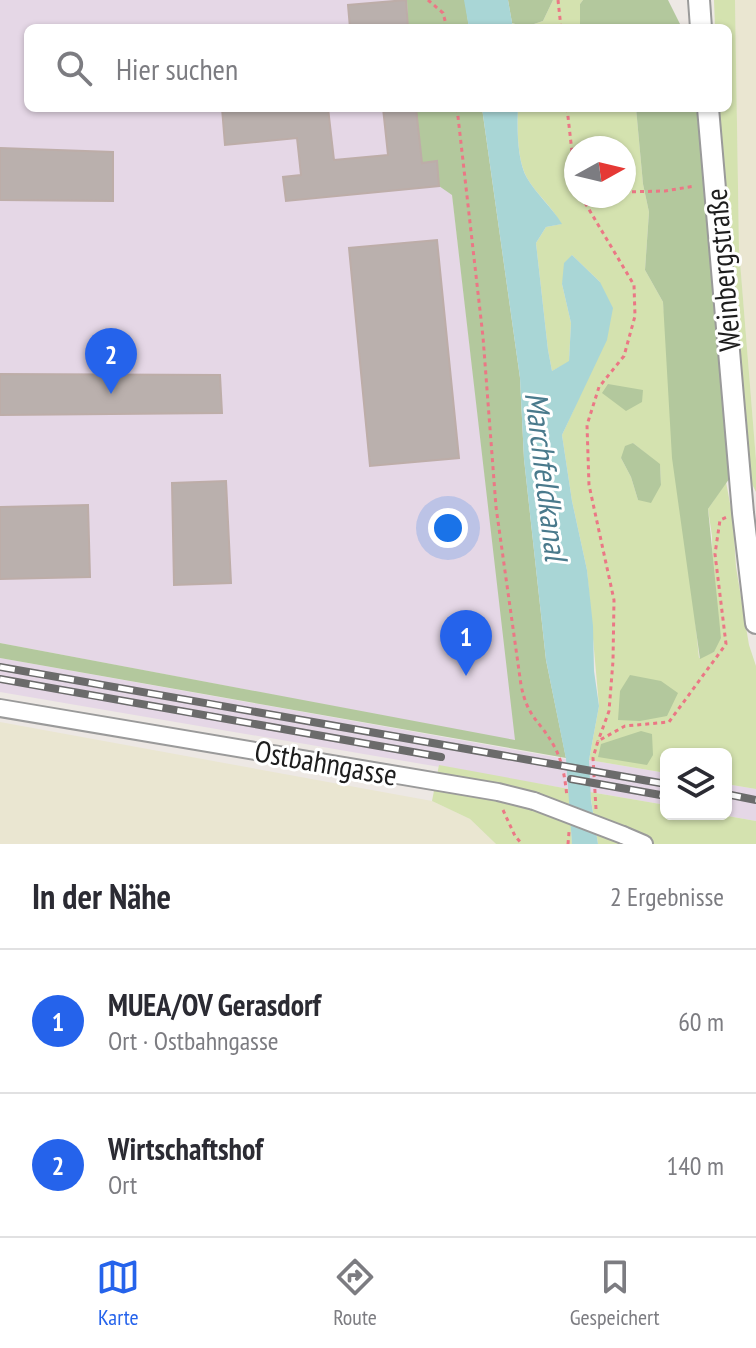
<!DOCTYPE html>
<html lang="de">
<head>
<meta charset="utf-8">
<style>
	body { margin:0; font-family:"PT Sans Narrow",sans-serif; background:#f7f7f7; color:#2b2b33 }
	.controls { position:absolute; right:24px; bottom:24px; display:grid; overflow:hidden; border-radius:12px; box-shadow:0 2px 6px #0004 }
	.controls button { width:72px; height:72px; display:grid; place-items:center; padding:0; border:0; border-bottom:2px solid #e1e1e2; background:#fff; color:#2b2b33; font:40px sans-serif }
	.compass { position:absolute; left:564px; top:136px; width:72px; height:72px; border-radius:50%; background:#fff; box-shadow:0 2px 6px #0004; rotate:82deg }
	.you { position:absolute; left:448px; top:528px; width:28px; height:28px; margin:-20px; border:6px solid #fff; border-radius:50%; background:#1a73e8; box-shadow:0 0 0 12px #1a73e833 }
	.badge { display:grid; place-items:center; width:52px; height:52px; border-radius:50%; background:#2563eb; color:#fff; font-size:26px; font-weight:700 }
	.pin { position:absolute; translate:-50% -66px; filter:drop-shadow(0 2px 4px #0008) }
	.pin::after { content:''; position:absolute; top:42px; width:28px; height:24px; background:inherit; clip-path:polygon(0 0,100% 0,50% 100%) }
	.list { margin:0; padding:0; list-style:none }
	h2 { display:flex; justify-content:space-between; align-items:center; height:104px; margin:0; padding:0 32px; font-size:34px }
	h2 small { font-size:26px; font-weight:400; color:#7c7c81 }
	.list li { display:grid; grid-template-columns:52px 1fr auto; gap:24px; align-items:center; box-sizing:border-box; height:144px; padding:0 32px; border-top:2px solid #e1e1e2 }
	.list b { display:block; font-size:30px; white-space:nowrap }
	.list p { margin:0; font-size:26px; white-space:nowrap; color:#7c7c81 }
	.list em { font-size:26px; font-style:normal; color:#7c7c81 }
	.icon { flex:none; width:44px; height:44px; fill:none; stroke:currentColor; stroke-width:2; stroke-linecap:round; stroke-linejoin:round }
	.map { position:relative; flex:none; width:756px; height:844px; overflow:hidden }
	.search { position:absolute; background:#fff; box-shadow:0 2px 6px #0004; left:24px; right:24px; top:24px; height:88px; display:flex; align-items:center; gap:20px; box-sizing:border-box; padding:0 28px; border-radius:12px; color:#7c7c81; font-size:30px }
	.sheet { height:392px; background:#fff }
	nav { display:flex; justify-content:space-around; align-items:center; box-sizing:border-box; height:112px; border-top:2px solid #e1e1e2; background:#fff; font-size:22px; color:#7c7c81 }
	nav a { display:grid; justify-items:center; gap:4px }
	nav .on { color:#2563eb }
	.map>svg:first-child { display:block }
	.industrial { fill:#e5d7e6 }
	.farmland { fill:#eae6d1 }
	.grass { fill:#d4e2af; fill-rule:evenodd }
	.forest { fill:#b3c89d }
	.water { fill:#a9d6d6 }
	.building { fill:#bab0ad; stroke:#bdada8; stroke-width:2 }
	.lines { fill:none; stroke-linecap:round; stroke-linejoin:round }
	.minor-casing { stroke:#9a9a9a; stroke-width:20 }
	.tertiary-casing { stroke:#9a9a9a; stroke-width:24 }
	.path { stroke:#eb7785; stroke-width:3; stroke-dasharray:4 4; stroke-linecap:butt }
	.minor { stroke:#fff; stroke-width:16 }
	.tertiary { stroke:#fff; stroke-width:20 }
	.rail-casing { stroke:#6b6b6b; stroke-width:8 }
	.rail { stroke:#fff; stroke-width:5; stroke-dasharray:15; stroke-linecap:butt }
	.minor-bridge-casing { stroke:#9a9a9a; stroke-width:20; stroke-linecap:butt }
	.minor-bridge { stroke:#fff; stroke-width:16 }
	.labels { text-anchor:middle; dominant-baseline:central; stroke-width:6; stroke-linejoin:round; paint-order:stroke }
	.street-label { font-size:30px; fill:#1d1d1d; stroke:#fff }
	.water-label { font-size:32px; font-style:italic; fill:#4a7a8c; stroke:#fff }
</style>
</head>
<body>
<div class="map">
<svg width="756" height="844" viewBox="0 0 756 844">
	<rect width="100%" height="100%" fill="#ede8e4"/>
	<path class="industrial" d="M0,0H430L433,28H28V108H442L516,741L0,643Z
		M0,658L566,759L569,789L0,692Z
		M589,760L666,773V805L590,792Z
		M726,784L756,789V821L716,814H726Z"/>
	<path class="farmland" d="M735,0H756V460L739,249Z
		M0,722L432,801L470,819L496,844H0Z"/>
	<path class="grass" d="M553,0H583L580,4V28H513L512,23L525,27L543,21Z
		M714,0H735L739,249L756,460V492L749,478L722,172L719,108H728V28H715Z
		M518,108H636L643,184L649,212L645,270L663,302L699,658L714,652L712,536L708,509L726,482L733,519L736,567L749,645L756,666V789L726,784V754H666V773L589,760L599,706L587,570L572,501L562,435L574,409L600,282L572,255L562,284L571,323L569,362L552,371L548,350L536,243L546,227L561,224C552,206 536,194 527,178C517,160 517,127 518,108ZM576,148H624V196H576ZM633,443L660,465L661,485L638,500L631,477L621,458Z
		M439,765L569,789L572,844H496L470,819L432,801Z
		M590,792L666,805V814H716L756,821V844H598Z"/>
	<path class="forest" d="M407,0H465L469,28H408Z
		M508,0H553L543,21L525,27L512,23Z
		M583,0H668L682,28H580V4Z
		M416,108H482L520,378L524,459L546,660L566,758L0,658V643L515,740L452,195L439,186L437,161L422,163Z
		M636,108H696L701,137L734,472L708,509L721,638L714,652L700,659L672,458L663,302L645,270L649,212L643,184Z
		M608,384L643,390L642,402L626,411L602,393Z
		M633,443L660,464L661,485L651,503L638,500L631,477L621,458L625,446Z
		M630,675L661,681L678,693L667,716L640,721L618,720L620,691Z
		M641,731L652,734L653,755L647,765L598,757L601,744Z"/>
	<path class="water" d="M464,0H508L513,28H469Z
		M482,108H518C517,127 517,161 527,178C536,194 552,207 562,224L546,227L536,243L548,350L552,371L569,361L571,323L562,284L564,263L572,255L600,282L613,308L607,340L562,435L572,501L587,570L593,626L594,671L599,706L589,760L591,800L598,844H572L566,759L546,660L524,459L520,378Z"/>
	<path class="building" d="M406,0L408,28H350L348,5Z
		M222,108H328L334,160L388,155L383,108H416L422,163L437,161L439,186L286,201L283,177L301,175L297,138L225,145Z
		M0,148L113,152V201L0,200Z
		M437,240L459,458L370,466L349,248Z
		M0,374L220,375L222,413L0,415Z
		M226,481L231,583L174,585L172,483Z
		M88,505L90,577L0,579V507Z"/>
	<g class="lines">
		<g class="minor-casing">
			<path id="minor" d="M0,708L498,792L534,801
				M623,835L644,844"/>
		</g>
		<g class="tertiary-casing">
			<path id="tertiary" d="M699,0L701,28
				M708,108L743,513L756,623"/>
		</g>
		<path class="path" d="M428,0L443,13L447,28
			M558,0L561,28
			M457,108L483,337L496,507L521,685C528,719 539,719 554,746C563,762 565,779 567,797
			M567,108L576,187
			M624,192L665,191L695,186
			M581,196L634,285L635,316L624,356L599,387L587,425L589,485L614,600L613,661L609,711L598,741
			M596,809L593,758L598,741L625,726L669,722L726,644L715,554L720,520L727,517
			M503,810L515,836L522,844
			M568,844L569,832"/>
		<use href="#minor" class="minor"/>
		<use href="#tertiary" class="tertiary"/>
		<g class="rail-casing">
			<path id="rail" d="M0,667L666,784
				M0,679L441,757
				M571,779L666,796
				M726,794L756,800"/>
		</g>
		<use href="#rail" class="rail"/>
		<g class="minor-bridge-casing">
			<path id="minor-bridge" d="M534,801L623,835"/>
		</g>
		<use href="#minor-bridge" class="minor-bridge"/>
	</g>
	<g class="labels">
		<g class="street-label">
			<text transform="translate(722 270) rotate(-95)">Weinbergstraße</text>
			<text transform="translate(326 762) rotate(10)">Ostbahngasse</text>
		</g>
		<g class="water-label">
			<text transform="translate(547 476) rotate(83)">Marchfeldkanal</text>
		</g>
	</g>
</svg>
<div class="controls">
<button><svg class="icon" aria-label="layers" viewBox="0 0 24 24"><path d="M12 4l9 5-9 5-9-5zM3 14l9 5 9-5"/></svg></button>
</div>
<svg class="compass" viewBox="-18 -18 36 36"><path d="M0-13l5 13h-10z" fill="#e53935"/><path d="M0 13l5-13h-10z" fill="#7c7c81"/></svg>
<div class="you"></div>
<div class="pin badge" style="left:466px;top:676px">1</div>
<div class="pin badge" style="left:111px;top:394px">2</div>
<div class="search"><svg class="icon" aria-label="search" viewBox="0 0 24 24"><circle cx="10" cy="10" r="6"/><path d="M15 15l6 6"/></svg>Hier suchen</div>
</div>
<section class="sheet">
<h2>In der Nähe<small>2 Ergebnisse</small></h2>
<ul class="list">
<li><span class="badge">1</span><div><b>MUEA/OV Gerasdorf</b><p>Ort · Ostbahngasse</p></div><em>60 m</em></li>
<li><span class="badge">2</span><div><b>Wirtschaftshof</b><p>Ort</p></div><em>140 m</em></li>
</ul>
</section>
<nav>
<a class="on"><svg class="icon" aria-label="map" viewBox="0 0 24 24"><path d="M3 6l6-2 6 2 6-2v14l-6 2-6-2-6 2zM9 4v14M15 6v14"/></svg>Karte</a>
<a><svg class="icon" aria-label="directions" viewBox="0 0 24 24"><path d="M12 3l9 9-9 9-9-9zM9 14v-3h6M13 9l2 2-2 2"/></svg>Route</a>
<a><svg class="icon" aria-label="saved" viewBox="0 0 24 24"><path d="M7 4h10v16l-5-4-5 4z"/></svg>Gespeichert</a>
</nav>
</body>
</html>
